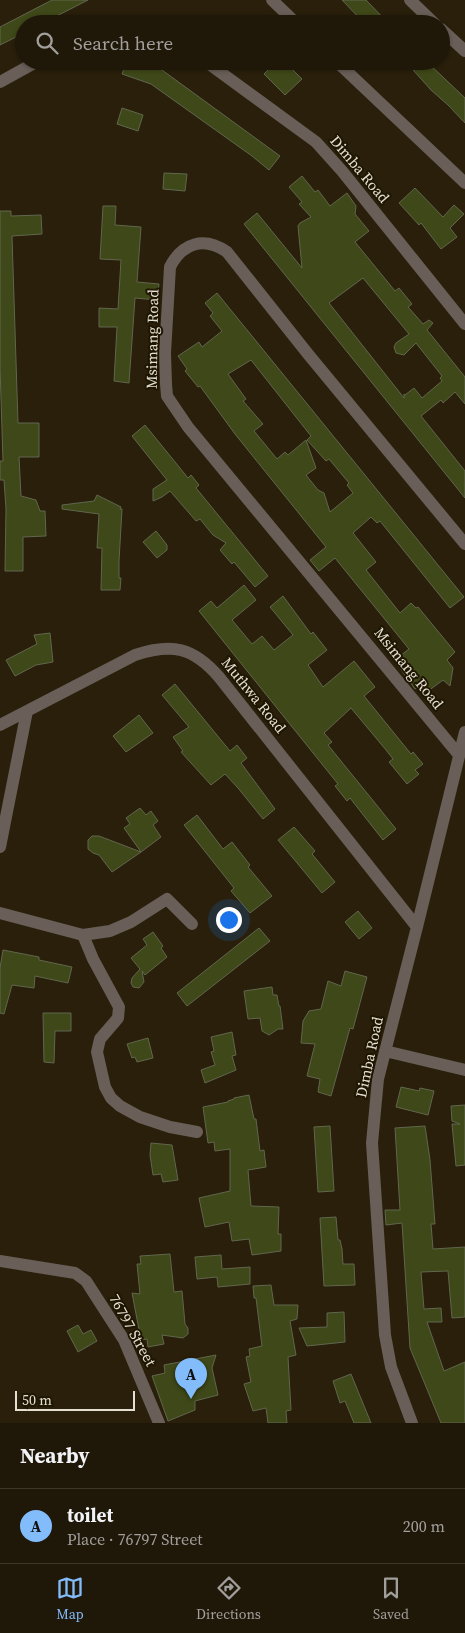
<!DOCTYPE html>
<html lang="en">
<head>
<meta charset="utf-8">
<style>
	body { margin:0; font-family:"Source Serif 4",serif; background:#272012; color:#f1f3f6 }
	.scale { position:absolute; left:15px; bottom:12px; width:120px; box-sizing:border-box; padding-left:5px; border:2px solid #e5dfd2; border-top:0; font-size:14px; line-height:18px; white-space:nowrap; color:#e5dfd2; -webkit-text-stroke:4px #1f1602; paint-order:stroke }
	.you { position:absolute; left:228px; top:919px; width:18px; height:18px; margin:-12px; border:4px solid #fff; border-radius:50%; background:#1a73e8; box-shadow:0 0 0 8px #1a73e833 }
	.badge { display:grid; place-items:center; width:32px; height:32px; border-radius:50%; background:#83bcfb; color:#111; font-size:16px; font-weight:700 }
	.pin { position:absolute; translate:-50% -41px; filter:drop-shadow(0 1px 2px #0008) }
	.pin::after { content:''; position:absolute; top:26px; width:18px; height:15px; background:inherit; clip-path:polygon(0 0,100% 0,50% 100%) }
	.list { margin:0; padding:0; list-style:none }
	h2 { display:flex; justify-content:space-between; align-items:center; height:65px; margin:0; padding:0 20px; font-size:21px }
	h2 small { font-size:16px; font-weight:400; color:#a19f9c }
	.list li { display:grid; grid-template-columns:32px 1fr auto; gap:15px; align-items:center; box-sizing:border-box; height:75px; padding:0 20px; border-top:1px solid #3c3629 }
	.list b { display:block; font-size:19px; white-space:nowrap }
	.list p { margin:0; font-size:16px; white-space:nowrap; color:#a19f9c }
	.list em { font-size:16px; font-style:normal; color:#a19f9c }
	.icon { flex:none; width:28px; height:28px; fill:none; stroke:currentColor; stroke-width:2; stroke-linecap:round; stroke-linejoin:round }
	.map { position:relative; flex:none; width:465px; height:1423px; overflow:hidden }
	.search { position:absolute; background:#1f1708; box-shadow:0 1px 4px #0004; left:15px; right:15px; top:15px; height:55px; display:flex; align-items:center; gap:12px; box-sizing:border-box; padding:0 18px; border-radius:28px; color:#a19f9c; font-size:19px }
	.sheet { height:140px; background:#1f1708 }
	nav { display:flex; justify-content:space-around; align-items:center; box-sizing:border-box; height:70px; border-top:1px solid #3c3629; background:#1f1708; font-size:14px; color:#a19f9c }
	nav a { display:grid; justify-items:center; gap:2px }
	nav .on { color:#83bcfb }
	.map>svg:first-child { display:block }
	.building { fill:#3f4818; stroke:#61664e; fill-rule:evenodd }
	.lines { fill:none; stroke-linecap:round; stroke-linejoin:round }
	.minor { stroke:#695e58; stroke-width:12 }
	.tertiary { stroke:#695e58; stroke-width:12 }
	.labels { text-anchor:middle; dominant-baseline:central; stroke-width:4; stroke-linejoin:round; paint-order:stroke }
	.street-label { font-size:15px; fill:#e5dfd2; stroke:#1f1602 }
</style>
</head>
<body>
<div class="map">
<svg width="465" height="1423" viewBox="0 0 465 1423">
	<rect width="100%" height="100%" fill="#291f0a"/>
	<path class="building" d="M52,0H88L41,24H24V33L0,45V27Z
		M342,0H366L389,24H365Z
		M127,61H136L162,70L280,156L269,170L252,156L151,84L122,74Z
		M277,61H284L302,79L285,95L264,74Z
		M405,61H426L465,98V123L448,105L431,90Z
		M122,108L143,115L138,131L117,124Z
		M164,173L187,174L185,191L163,189Z
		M302,176L315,192L318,190L330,206L347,193L356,206L355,214L369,231L355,242L395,291L399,288L412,304L408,307L423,324L429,320L433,323L427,330L465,377V404L455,392L443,403L441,400L421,416L465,471V498L244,224L257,213L302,268L298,226L300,223L311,217L299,204L302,202L289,187ZM363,278L409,334L396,343L394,347L396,353L404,355L416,343L442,376L440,378L442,381L422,398L414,388L405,395L404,394V398L329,303Z
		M415,188L443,217L454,205L464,214L450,228L457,237L441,249L421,223L419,225L399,203Z
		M103,206H116L115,225L141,227L137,282L159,284L157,300L135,298L129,383L114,381L117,327H99V308L118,309L121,260L100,259Z
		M0,211H11V216L41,215L42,234L12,236L18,423H39V457H19L21,496L36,500L40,511H45L46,536L23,537V571H5L6,509L4,480H0V461H3L0,367Z
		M217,293L464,597L450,608L380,521L377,523L371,517L353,533L376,562L366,570L400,613L411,603L416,608L418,607L455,652L447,660L453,668L450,686L443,680L424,694L420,686L415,689L397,664L401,658L400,656L409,649L335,558L319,571L310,560L326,547L235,434L200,386L198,387L185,371L187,369L178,356L199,342L202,347L222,331L210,316L213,313L205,303ZM251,360L311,436L307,440L326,461L329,459L349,483L347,485L353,493L330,512L324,493L318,490L306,475L316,468L306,440L288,455L285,452L277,459L254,431L263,424L243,401L246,399L228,374Z
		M145,425L188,478L191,475L199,485L196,488L268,576L255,587L234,562L232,564L220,550L226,543L213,535L200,519L196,521L170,491L162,497L153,501V489L167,480L132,436Z
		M97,495L121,507L120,509H122L119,561V578H121L120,590H101L102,548H97L99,514L62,509V505L94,501Z
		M156,531L167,545V550L157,558L143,542Z
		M244,585L256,600L232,620L252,644L262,636L274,650L293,635L270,607L283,596L311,634L313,632L327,650L308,665L323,687L354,661L375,687L364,696L411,754L413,752L423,764L415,770L419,774L407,784L389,762L393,759L386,750L351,708L324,733L332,742L328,745L396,829L383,840L350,798L347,801L335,786L338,784L199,611L211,601L217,608Z
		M50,633L53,662L36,665L15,676L6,660L37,644L34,635Z
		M175,684L230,751L237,745L247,758L241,763L275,809L263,819L238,788L225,774L211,785L181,752L183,751L173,737L189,727L162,695Z
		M139,715L153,733L126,752L113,736Z
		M140,808L146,815L151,811L158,821L153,825L161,837L141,852L124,828L130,824L126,818Z
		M197,815L223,849L232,842L250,865L248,867L272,896L250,913L231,891L234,888L184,825Z
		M294,827L315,851L312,854L335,882L322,893L278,840Z
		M92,836H99L141,852L112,872L99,855L93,853L88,849V840Z
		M358,911L372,928L359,939L345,922Z
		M259,928L270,941L187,1006L177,993Z
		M153,932L163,946L161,948L167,957L145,975L142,971L144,982L139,988L133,987L131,983L132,978L140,969L131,958L147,945L143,939Z
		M3,950L39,957V960L72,967L68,983L35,976L34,988L12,985L4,1014L0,1013V968Z
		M345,971L367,977L353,1029L350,1028L331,1096L318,1092L320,1079L307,1076L315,1044L301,1043L303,1021L309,1011L321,1009L328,981L341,986Z
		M272,987L273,995H277L279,1006H280L283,1029H278L269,1035L262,1031L260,1018L248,1019L244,991Z
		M43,1013H71V1031H55L54,1063L44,1062Z
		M232,1032L236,1055L232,1056L236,1070L205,1083L201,1070L215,1065L211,1052L214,1051L211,1037Z
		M148,1038L153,1058L137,1062L135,1057L132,1058L127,1044Z
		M401,1087L419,1091L420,1088L434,1091L428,1115L396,1107Z
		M249,1095L254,1119H256L260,1151L264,1150L266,1167L248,1170L251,1206L279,1207L278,1234H281V1251L252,1255L249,1239L232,1241L229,1222L205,1227L199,1198L230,1191V1149L215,1151L214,1142L208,1143L203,1107L228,1102V1101L234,1099V1098Z
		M465,1105V1165L456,1166L452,1124H460L452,1121L451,1106Z
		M330,1126L334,1191L318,1192L314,1127Z
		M425,1126L430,1160L435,1224H431L433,1249L465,1247V1317L452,1318L448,1271L421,1272L424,1309L441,1308L442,1322H427L444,1371L465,1362V1423H441L410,1348L402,1223L386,1225L385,1210H400L395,1128Z
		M151,1143L172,1145L178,1180L163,1182L161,1174L153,1175L150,1155Z
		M336,1217L338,1240H340L342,1249L343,1264H354L355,1285L324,1286L320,1218Z
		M170,1254L174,1292L182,1291L185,1324L188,1328V1334L183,1338L162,1335L164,1344L148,1347L147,1339L141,1340L132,1293L140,1294L137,1264H141L140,1256Z
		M221,1255L222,1269L250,1267V1284L218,1287L217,1277L197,1279L195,1257Z
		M271,1285L274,1305H298L297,1319L290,1321L296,1355L288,1357L291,1410L286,1411L287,1423H268L266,1408L253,1411L244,1384L251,1382L246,1357L250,1356L249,1349L262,1346L256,1298H254L253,1286Z
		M344,1312L345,1342L307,1346L299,1328L327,1327V1313Z
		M78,1325L83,1334L91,1330L97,1341L78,1352L67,1331Z
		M216,1355L212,1368L218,1395L195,1401V1410L168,1421L152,1376L165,1373L164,1365Z
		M351,1374L371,1423H354L345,1401L340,1403L333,1381Z"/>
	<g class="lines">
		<path class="minor" d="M410,0L435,24
			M120,24H143
			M441,29L465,51
			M205,61L316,142L342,171L465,324
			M0,82L38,61
			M0,725L135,655C172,643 193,647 219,677L417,927
			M459,755L188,427L167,396L166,384L165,353L170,267C182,243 204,236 227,252L308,354L465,544
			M0,847L27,711
			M0,913L83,935L110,931L131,922L167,899L192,924
			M83,935L93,959L119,1007L118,1018L100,1039L97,1052L105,1087L111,1098L120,1106L140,1117L170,1127L197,1132
			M385,1051L465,1070
			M0,1261L75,1273L86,1281L124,1340L159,1423
			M412,1423L391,1367L385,1335L372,1143L378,1079L417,927L465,732"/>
		<path class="tertiary" d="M272,0L297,24
			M336,61L465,183"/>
	</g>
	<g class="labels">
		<g class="street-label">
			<text transform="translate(360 169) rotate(50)">Dimba Road</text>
			<text transform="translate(152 339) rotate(-89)">Msimang Road</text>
			<text transform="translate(409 668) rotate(51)">Msimang Road</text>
			<text transform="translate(254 695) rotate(51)">Muthwa Road</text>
			<text transform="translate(369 1057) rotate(-78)">Dimba Road</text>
			<text transform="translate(133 1330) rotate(61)">76797 Street</text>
		</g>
	</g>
</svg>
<div class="scale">50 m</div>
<div class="you"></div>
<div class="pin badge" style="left:191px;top:1399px">A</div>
<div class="search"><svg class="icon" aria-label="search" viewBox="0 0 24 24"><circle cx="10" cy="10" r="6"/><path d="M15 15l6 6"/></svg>Search here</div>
</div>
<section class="sheet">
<h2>Nearby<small></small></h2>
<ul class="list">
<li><span class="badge">A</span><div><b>toilet</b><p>Place · 76797 Street</p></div><em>200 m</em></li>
</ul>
</section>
<nav>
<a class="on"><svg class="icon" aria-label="map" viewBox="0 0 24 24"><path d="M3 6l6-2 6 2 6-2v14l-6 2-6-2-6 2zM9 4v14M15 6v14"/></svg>Map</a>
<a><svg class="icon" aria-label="directions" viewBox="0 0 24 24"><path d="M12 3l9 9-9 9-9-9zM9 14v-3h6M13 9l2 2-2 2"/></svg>Directions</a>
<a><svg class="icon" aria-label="saved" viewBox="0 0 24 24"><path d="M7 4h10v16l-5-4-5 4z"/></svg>Saved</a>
</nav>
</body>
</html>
